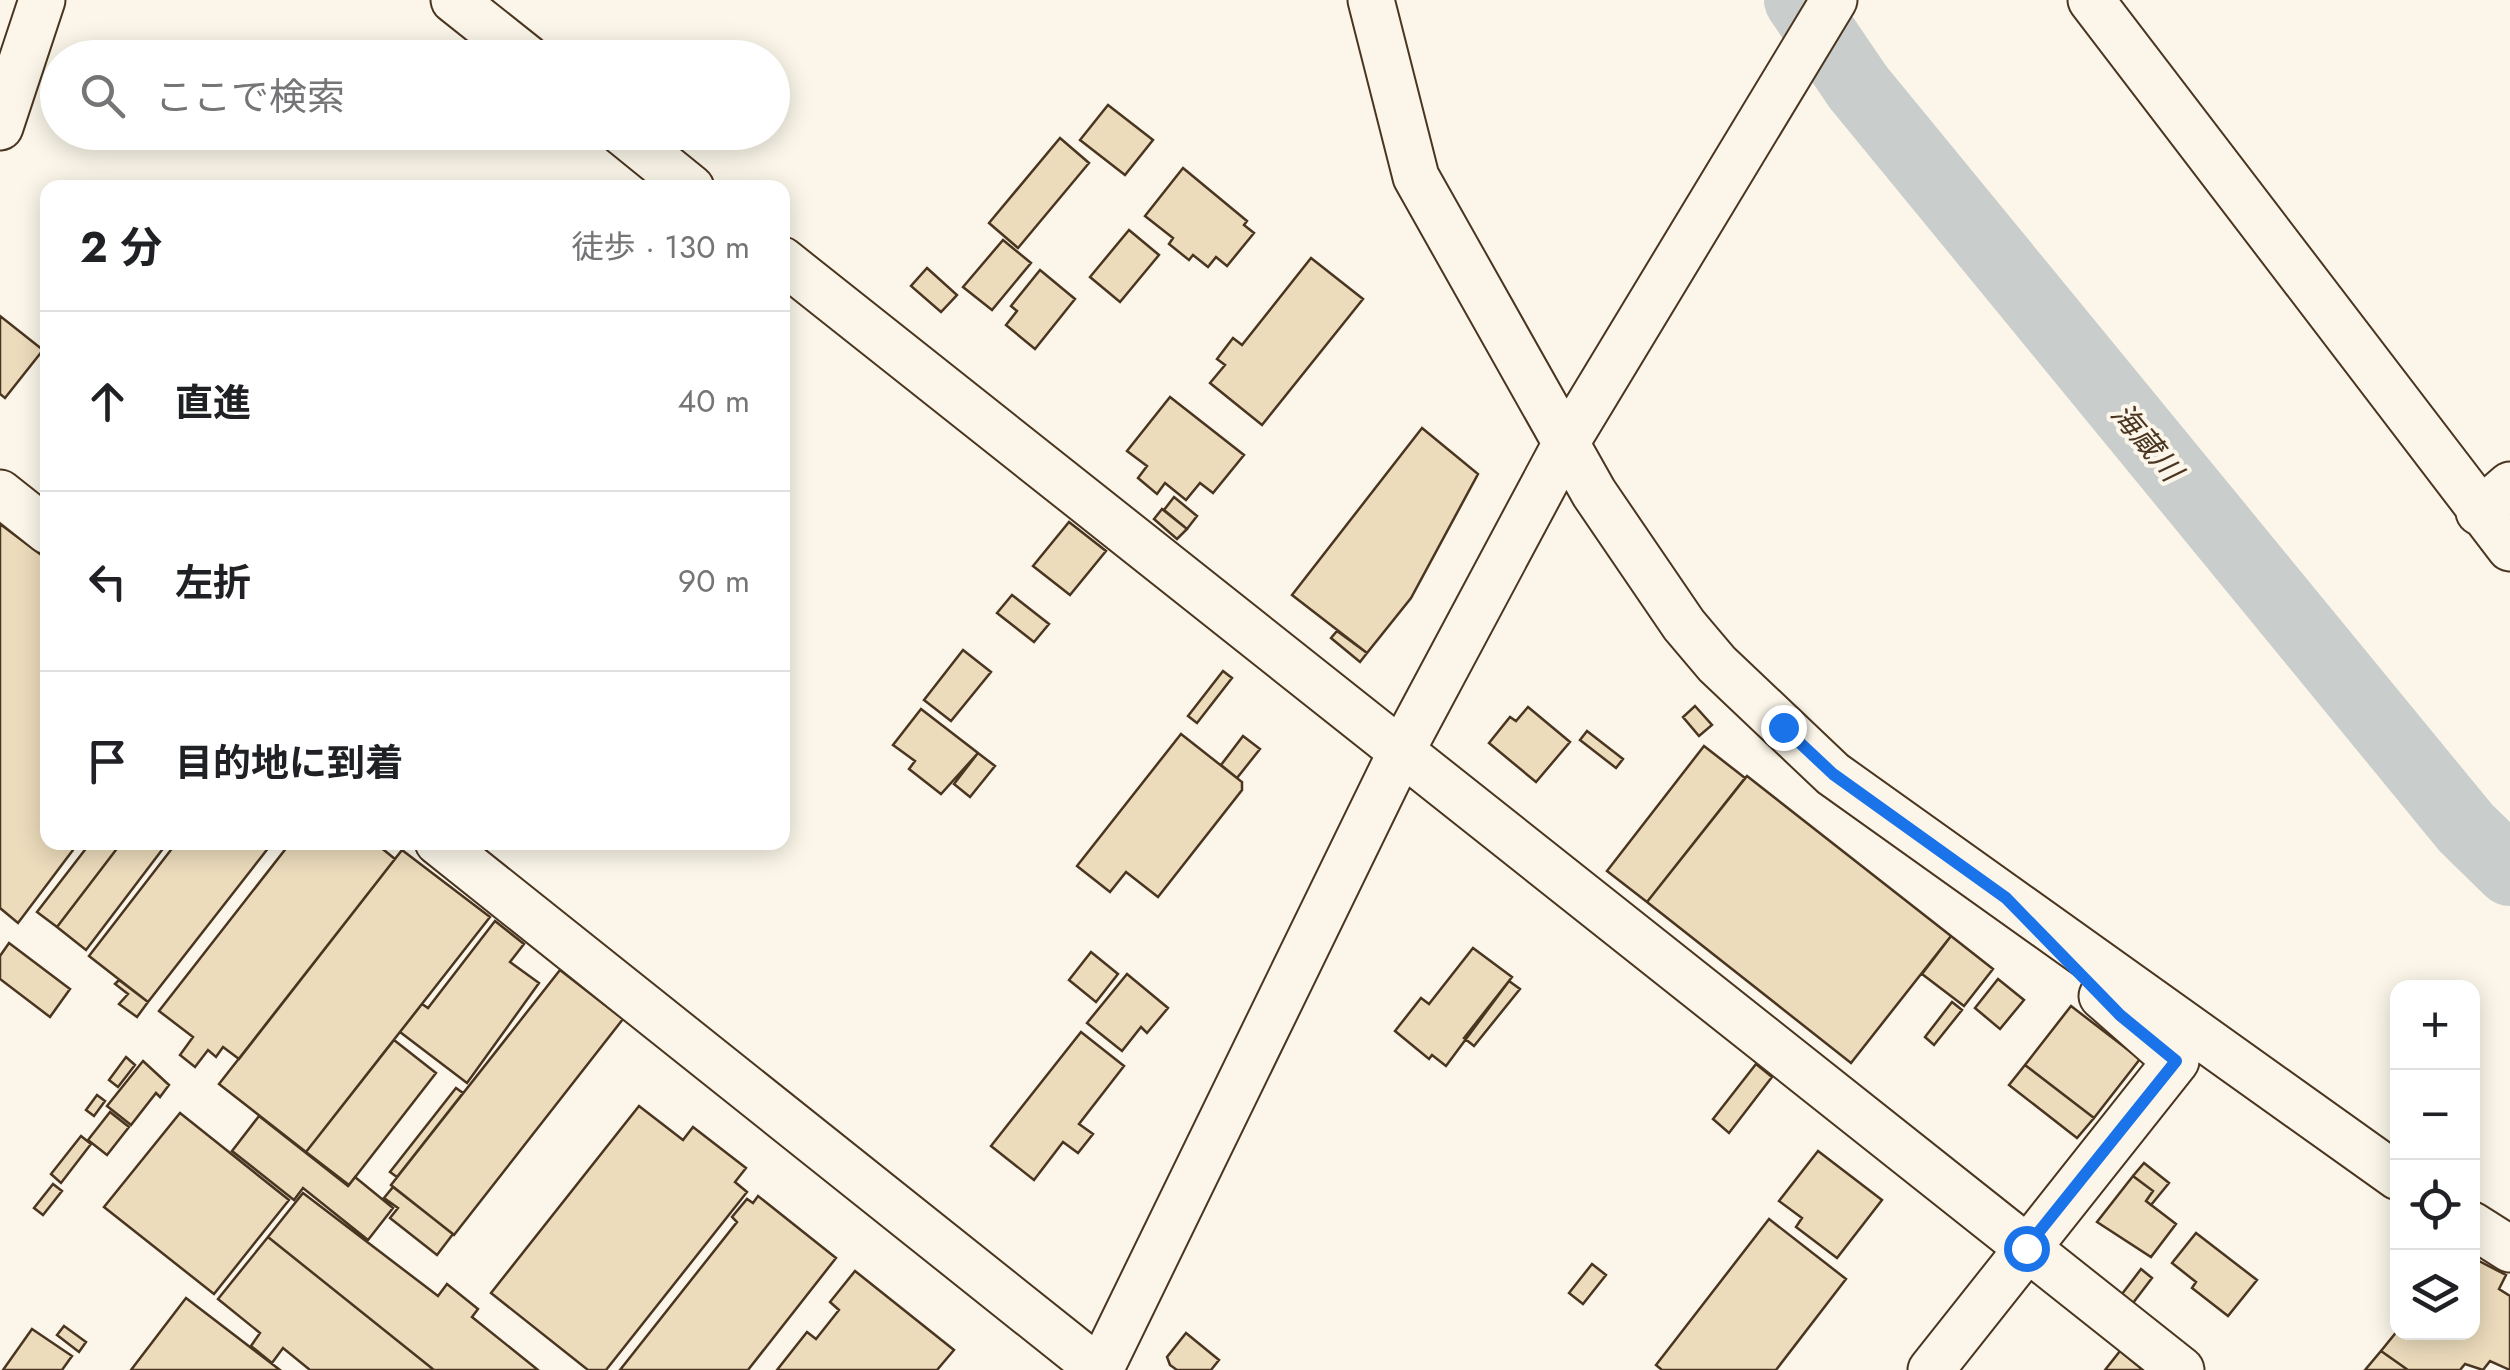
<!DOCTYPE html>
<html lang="ja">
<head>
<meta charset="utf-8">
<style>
	body { margin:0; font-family:Jost,"Noto Sans JP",sans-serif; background:#f2f2f2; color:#202124 }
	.controls { position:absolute; right:30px; bottom:30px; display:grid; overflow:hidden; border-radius:20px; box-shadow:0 5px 25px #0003 }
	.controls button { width:90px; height:90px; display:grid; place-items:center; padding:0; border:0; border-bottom:2px solid #e0e0e0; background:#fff; color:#202124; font:50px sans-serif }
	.stop { position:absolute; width:30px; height:30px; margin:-22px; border:8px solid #1a73e8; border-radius:50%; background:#fff }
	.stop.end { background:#1a73e8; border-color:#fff; box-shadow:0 2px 10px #0008 }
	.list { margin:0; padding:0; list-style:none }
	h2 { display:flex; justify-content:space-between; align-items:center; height:130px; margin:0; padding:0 40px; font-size:42px }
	h2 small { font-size:32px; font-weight:400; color:#757577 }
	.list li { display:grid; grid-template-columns:65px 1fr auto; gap:30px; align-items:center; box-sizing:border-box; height:180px; padding:0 40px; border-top:2px solid #e0e0e0 }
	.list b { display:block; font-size:38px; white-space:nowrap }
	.list em { font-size:32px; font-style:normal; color:#757577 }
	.icon { flex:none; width:55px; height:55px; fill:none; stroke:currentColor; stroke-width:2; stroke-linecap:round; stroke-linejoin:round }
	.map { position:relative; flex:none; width:2510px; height:1370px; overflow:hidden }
	.search { position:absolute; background:#fff; box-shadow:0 5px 25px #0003; left:40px; top:40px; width:750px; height:110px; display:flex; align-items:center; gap:25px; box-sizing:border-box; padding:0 35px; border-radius:55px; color:#757577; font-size:38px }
	.panel { position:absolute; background:#fff; box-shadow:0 5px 25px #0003; left:40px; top:180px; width:750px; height:670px; border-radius:20px }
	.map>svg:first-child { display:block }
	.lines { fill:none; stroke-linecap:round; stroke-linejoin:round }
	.river { stroke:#c9cecd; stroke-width:70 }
	.building { fill:#ecdcbc; stroke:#4a3520; stroke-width:2.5 }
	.minor-casing { stroke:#4a3520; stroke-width:49 }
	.minor { stroke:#fbf6e9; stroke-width:45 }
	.route { stroke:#1a73e8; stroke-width:12 }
	.labels { text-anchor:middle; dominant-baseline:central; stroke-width:8; stroke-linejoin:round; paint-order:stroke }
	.water-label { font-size:30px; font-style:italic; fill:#4a3520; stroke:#fbf6e9 }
</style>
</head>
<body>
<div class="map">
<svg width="2510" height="1370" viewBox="0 0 2510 1370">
	<rect width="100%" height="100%" fill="#fbf6e9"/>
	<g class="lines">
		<path class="river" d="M1799,0L1858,87L2466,828L2510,871"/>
	</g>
	<path class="building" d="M1108,105L1153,140L1125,175L1080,140Z
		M1060,138L1089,163L1018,248L989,223Z
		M1183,168L1247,221L1244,225L1254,233L1227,266L1216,257L1208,267L1193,255L1189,260L1169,244L1173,238L1145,216Z
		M1129,230L1159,255L1120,302L1090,277Z
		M1003,240L1031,263L992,310L963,287Z
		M1311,258L1363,299L1262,425L1210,383L1225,365L1217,359L1233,338L1242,345Z
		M927,268L957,295L941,312L911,286Z
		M1040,270L1075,299L1035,349L1006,325L1017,311L1011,306Z
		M0,316L43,350L5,398L0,394Z
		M1170,397L1244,455L1213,493L1200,483L1186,500L1165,483L1157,494L1138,478L1147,466L1127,451Z
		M1422,428L1478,474L1411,598L1367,653L1292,595Z
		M1174,497L1197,516L1187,529L1164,510Z
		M1162,509L1187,529L1177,539L1154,519Z
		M1069,522L1106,551L1070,595L1033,566Z
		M0,524L48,560V842H79L18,923L0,908Z
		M1012,595L1049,624L1034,642L997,613Z
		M1337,631L1367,653L1360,662L1331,638Z
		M963,650L991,672L951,721L924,700Z
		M1223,671L1232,678L1197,723L1188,716Z
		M1695,706L1712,725L1699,736L1683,717Z
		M1528,707L1570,742L1536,782L1489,743L1510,717L1516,721Z
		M921,709L978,753L941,794L909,769L915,761L893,745Z
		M1587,731L1623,759L1616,768L1580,740Z
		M1181,734L1242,782V790L1158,897L1126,872L1110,892L1077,866Z
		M1243,736L1260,749L1237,778L1221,765Z
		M1704,746L1745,778L1647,902L1607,871Z
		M978,753L995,766L970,797L954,784Z
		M1747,776L1951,936L1851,1063L1647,902Z
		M91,842H122L57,927L37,912Z
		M122,842H168L86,950L57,927Z
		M177,842H273L148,1002L89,956Z
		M291,842H374L395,859L239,1059L223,1047L216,1057L208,1050L195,1067L180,1055L193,1037L159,1011Z
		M402,850L490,917L306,1152L219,1084Z
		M495,921L524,944L510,962L539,983L467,1083L400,1032L422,1004L428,1008Z
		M1951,936L1993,969L1964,1006L1922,974Z
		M9,943L70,989L50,1017L0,979V956Z
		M1473,948L1512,977L1446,1066L1432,1055L1429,1059L1395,1031L1421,998L1429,1004Z
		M1091,952L1118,974L1096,1002L1069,980Z
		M560,970L623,1019L454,1235L391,1185Z
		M1127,974L1168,1008L1147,1033L1141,1027L1122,1051L1087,1023Z
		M1998,979L2024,1000L2000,1029L1975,1008Z
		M119,980L148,1002L137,1017L119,1004L128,994L115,984Z
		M1509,981L1520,989L1474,1046L1464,1038Z
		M1952,1002L1962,1010L1934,1045L1925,1037Z
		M2071,1006L2140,1059L2094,1118L2025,1065Z
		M1081,1032L1124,1066L1079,1124L1093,1134L1078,1153L1063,1142L1034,1180L991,1146Z
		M394,1040L436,1073L349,1185L306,1152Z
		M126,1057L135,1065L118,1087L109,1080Z
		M143,1061L169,1085L160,1097L156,1093L131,1125L107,1106Z
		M1756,1064L1772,1077L1729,1133L1713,1119Z
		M2025,1065L2094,1118L2077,1138L2009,1085Z
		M456,1088L463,1093L397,1177L390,1172Z
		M97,1095L105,1101L94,1116L86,1110Z
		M639,1106L683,1140L693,1127L746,1168L735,1182L747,1192L606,1370H588L491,1293Z
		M110,1112L129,1127L107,1155L88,1140Z
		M180,1113L289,1200L214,1294L104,1207Z
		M259,1116L348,1186L355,1177L393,1208L368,1240L303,1188L294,1200L232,1151Z
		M81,1136L91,1144L61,1183L51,1174Z
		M1818,1151L1882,1200L1837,1258L1796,1227L1802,1218L1779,1201Z
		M2144,1163L2169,1183L2151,1205L2146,1201L2153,1191L2133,1176Z
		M2133,1176L2153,1191L2146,1201L2176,1224L2151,1257L2097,1222Z
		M53,1184L62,1191L43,1215L34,1208Z
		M393,1187L453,1234L437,1255L390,1218L398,1208L384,1198Z
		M303,1193L438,1296L447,1284L478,1309L472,1317L538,1370H434L268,1237Z
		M758,1196L836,1258L748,1370H620L737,1222L732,1217L747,1199L753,1203Z
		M1769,1219L1846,1279L1776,1370H1662L1656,1365Z
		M2196,1233L2257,1280L2228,1316L2192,1288L2196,1282L2172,1263Z
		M268,1237L434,1370H310L283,1348L272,1363L251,1346L260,1333L218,1299Z
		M2477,1260L2506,1275L2499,1289L2510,1296V1370L2490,1361L2483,1370L2465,1364L2460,1370H2408L2381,1351L2398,1330L2472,1332V1267Z
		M1592,1264L1606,1275L1583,1304L1569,1293Z
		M2141,1269L2152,1278L2133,1303L2122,1294Z
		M855,1271L954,1350L937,1370H777L807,1332L816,1339L839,1310L830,1302Z
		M186,1298L280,1370H131Z
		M64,1326L86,1342L79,1352L57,1335Z
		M32,1329L72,1356L62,1370H3Z
		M1186,1333L1219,1360L1211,1370H1177L1170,1365L1167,1357Z
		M2120,1351L2143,1370H2105Z
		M2381,1351L2408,1370H2365Z"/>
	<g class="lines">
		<g class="minor-casing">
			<path id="minor" d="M454,0L527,58
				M1371,0L1416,177L1594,493L1684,625L1717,664L1833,774L2398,1177
				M2091,0L2510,548
				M0,127L42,0
				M622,132L691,188
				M782,260L2181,1370
				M0,493L48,531
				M2479,512L2510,485
				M438,842L1100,1370
				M2472,1225L2510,1249
				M1100,1370L1402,750L1566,443L1834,0
				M1931,1370L2176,1061L2102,996"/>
		</g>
		<use href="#minor" class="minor"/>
	</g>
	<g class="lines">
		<path class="route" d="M1783,727L1833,774L2006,898L2120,1015L2176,1061L2026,1248"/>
	</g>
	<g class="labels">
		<g class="water-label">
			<text transform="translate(2147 442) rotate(50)">海蔵川</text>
		</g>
	</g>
</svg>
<div class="controls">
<button>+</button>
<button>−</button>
<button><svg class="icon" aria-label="locate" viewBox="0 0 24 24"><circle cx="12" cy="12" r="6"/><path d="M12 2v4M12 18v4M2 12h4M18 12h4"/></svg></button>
<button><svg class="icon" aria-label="layers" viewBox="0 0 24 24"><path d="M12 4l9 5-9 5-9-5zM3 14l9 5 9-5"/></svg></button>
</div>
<div class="stop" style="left:2026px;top:1248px"></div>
<div class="stop end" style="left:1783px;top:727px"></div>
<div class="search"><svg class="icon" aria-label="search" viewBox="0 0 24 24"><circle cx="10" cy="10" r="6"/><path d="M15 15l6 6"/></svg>ここで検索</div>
<section class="panel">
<h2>2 分<small>徒歩 · 130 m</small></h2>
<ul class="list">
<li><svg class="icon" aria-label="ahead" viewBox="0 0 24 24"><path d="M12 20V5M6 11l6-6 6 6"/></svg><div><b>直進</b></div><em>40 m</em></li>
<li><svg class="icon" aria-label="left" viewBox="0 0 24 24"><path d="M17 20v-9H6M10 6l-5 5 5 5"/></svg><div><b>左折</b></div><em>90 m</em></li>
<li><svg class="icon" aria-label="arrive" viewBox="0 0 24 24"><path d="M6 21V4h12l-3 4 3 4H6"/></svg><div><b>目的地に到着</b></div></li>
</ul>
</section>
</div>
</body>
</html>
